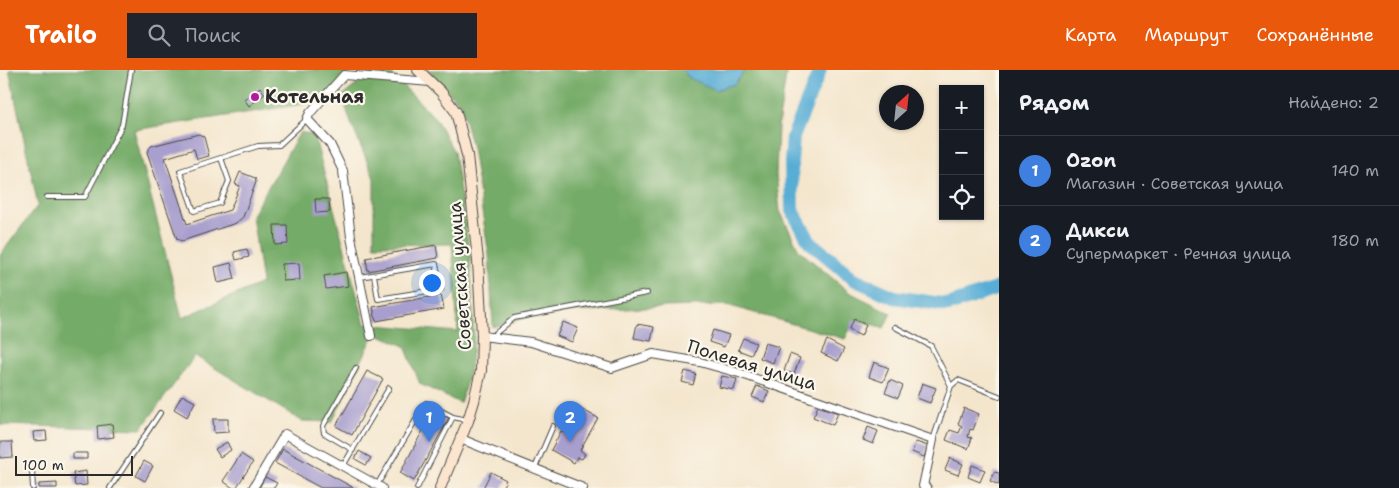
<!DOCTYPE html>
<html lang="ru">
<head>
<meta charset="utf-8">
<style>
	body { margin:0; font-family:"Shantell Sans",sans-serif; background:#20242c; color:#f1f3f6 }
	.controls { position:absolute; right:15px; top:15px; display:grid; overflow:hidden; border-radius:0px; box-shadow:0 1px 4px #0004 }
	.controls button { width:45px; height:45px; display:grid; place-items:center; padding:0; border:0; border-bottom:1px solid #363941; background:#171b24; color:#f1f3f6; font:25px sans-serif }
	.compass { position:absolute; left:879px; top:15px; width:45px; height:45px; border-radius:50%; background:#171b24; box-shadow:0 1px 4px #0004; rotate:27deg }
	.scale { position:absolute; left:15px; bottom:12px; width:118px; box-sizing:border-box; padding-left:5px; border:2px solid #2b2b2b; border-top:0; font-size:14px; line-height:18px; white-space:nowrap; color:#2b2b2b; -webkit-text-stroke:4px #fbf7ec; paint-order:stroke }
	.you { position:absolute; left:431px; top:212px; width:18px; height:18px; margin:-12px; border:4px solid #fff; border-radius:50%; background:#1a73e8; box-shadow:0 0 0 8px #1a73e833 }
	.badge { display:grid; place-items:center; width:32px; height:32px; border-radius:50%; background:#ea580c; color:#fff; font-size:16px; font-weight:700 }
	.pin { position:absolute; translate:-50% -41px; filter:drop-shadow(0 1px 2px #0008) }
	.pin::after { content:''; position:absolute; top:26px; width:18px; height:15px; background:inherit; clip-path:polygon(0 0,100% 0,50% 100%) }
	.list { margin:0; padding:0; list-style:none }
	h2 { display:flex; justify-content:space-between; align-items:center; height:65px; margin:0; padding:0 20px; font-size:21px }
	h2 small { font-size:16px; font-weight:400; color:#9ea1a6 }
	.list li { display:grid; grid-template-columns:32px 1fr auto; gap:15px; align-items:center; box-sizing:border-box; height:70px; padding:0 20px; border-top:1px solid #363941 }
	.list b { display:block; font-size:19px; white-space:nowrap }
	.list p { margin:0; font-size:16px; white-space:nowrap; color:#9ea1a6 }
	.list em { font-size:16px; font-style:normal; color:#9ea1a6 }
	.icon { flex:none; width:28px; height:28px; fill:none; stroke:currentColor; stroke-width:2; stroke-linecap:round; stroke-linejoin:round }
	.map { position:relative; flex:none; width:999px; height:418px; overflow:hidden }
	header { display:flex; align-items:center; gap:30px; box-sizing:border-box; height:70px; padding:0 25px; background:#ea580c; color:#fff }
	header strong { font-size:24px }
	nav { display:flex; gap:28px; margin-inline-start:auto; font-size:18px }
	.search { width:350px; height:45px; background:#20242c; display:flex; align-items:center; gap:12px; box-sizing:border-box; padding:0 18px; border-radius:0px; color:#9ea1a6; font-size:19px }
	main { display:flex }
	aside { flex:1; background:#171b24 }
	.map>svg:first-child { display:block }
	.forest { fill:#74ab68; stroke:#506b4a }
	.water { fill:#59add5; stroke:#426c80 }
	.lines { fill:none; stroke-linecap:round; stroke-linejoin:round }
	.river { stroke:#59add5; stroke-width:14 }
	.building { fill:#a89fce }
	.lane-casing { stroke:#494743; stroke-width:6 }
	.street-casing { stroke:#494743; stroke-width:10 }
	.secondary-casing { stroke:#494743; stroke-width:12 }
	.lane { stroke:#fff; stroke-width:4 }
	.street { stroke:#fff; stroke-width:8 }
	.secondary { stroke:#fbe5cf; stroke-width:10 }
	.poi-dot { fill:#b5179e; stroke:#fbf7ec; stroke-width:2 }
	.labels { text-anchor:middle; dominant-baseline:central; stroke-width:4.5; stroke-linejoin:round; paint-order:stroke }
	.poi-label { font-size:18px; font-weight:bold; fill:#2b2b2b; stroke:#fbf7ec; text-anchor:start }
	.street-label { font-size:18px; fill:#2b2b2b; stroke:#fbf7ec }
</style>
</head>
<body>
<header>
<strong>Trailo</strong>
<div class="search"><svg class="icon" aria-label="search" viewBox="0 0 24 24"><circle cx="10" cy="10" r="6"/><path d="M15 15l6 6"/></svg>Поиск</div>
<nav><a>Карта</a><a>Маршрут</a><a>Сохранённые</a></nav>
</header>
<main>
<div class="map">
<svg width="999" height="418" viewBox="0 0 999 418">
	<rect width="100%" height="100%" fill="#fbf7ec"/>
	<filter id="ink" filterUnits="userSpaceOnUse"><feTurbulence type="fractalNoise" baseFrequency=".02" numOctaves="2"/><feDisplacementMap in="SourceGraphic" scale="10" xChannelSelector="R" yChannelSelector="G"/><feConvolveMatrix kernelMatrix="1 2 1 2 8 2 1 2 1" color-interpolation-filters="sRGB"/></filter>
	<filter id="wash" filterUnits="userSpaceOnUse"><feTurbulence type="fractalNoise" baseFrequency=".0096" numOctaves="4" result="noise"/><feDisplacementMap in="SourceGraphic" scale="20" xChannelSelector="R" yChannelSelector="G"/><feGaussianBlur stdDeviation="1.12" result="paint"/><feColorMatrix in="noise" values="0 0 0 0 0 0 0 0 0 0 0 0 0 0 0 0 0 1.4 0 .05"/><feComposite in="paint" operator="in"/></filter>
	<g filter="url(#wash)">
		<rect width="100%" height="100%" fill="#f4e6cd"/>
		<path class="forest" d="M9,0H353L324,31L134,60L182,248L262,213L252,145L300,62L314,65L365,254L458,262L452,174L374,175V108L351,53L342,26L368,6L363,0H388L436,49L454,82L470,186L474,267L469,305L460,333L420,314L405,276L375,263L332,352L302,351L195,286L141,359L0,355V185L38,135Z
			M426,0H683L689,8L735,14L745,0H787L778,56L776,105L780,141L799,180L849,222L891,243L884,258L855,249L845,269L727,235L664,237L571,242L528,247L493,257L489,185L472,78L461,35Z"/>
		<path class="water" d="M683,0H745L735,14L716,20L689,8Z"/>
		<g class="lines">
			<path class="river" d="M820,0L793,67L791,92L792,140L810,172L854,209L894,227L948,235L999,218"/>
		</g>
		<g id="blocks">
			<path class="building" d="M260,17L265,24L249,36L244,29Z
				M199,64L204,67L209,86L197,89L194,79L165,88L187,154L230,140L240,116L235,114L240,102L255,108L256,112L243,147L236,153L182,171L177,169L147,82L151,76Z
				M315,129H329L330,142L316,143Z
				M274,155H287L288,174L275,175Z
				M436,175L438,188L368,201L366,188Z
				M247,179L249,187L236,190L234,182Z
				M231,193L235,209L218,213L215,197Z
				M299,193L300,210L283,211L282,194Z
				M346,202L348,216L326,219L324,206Z
				M441,225L444,239L376,251L373,237Z
				M854,249L866,255L861,266L849,260Z
				M563,252L578,258L572,272L557,266Z
				M637,254L654,257L651,271L634,268Z
				M713,260L729,265L724,277L709,272Z
				M743,268L756,273L751,285L738,280Z
				M827,270L844,279L838,291L821,283Z
				M765,273L779,277L773,293L760,288Z
				M790,284L800,288L794,304L784,301Z
				M874,292L889,298L883,312L869,307Z
				M367,301L383,309L352,365L336,356Z
				M685,301L696,304L693,315L682,312Z
				M722,306L737,309L734,320L719,317Z
				M890,310L903,316L898,328L885,323Z
				M922,313L936,318L930,333L917,328Z
				M757,316L769,321L764,332L752,327Z
				M182,325L195,332L187,347L174,339Z
				M818,336L838,343L833,355L813,347Z
				M964,338L979,344L973,360L970,359L968,367L972,368L968,379L946,370L950,360L959,363L962,356L958,354Z
				M581,339L598,348L580,380L585,384L582,389L577,387L574,393L551,380L561,361L567,364Z
				M434,340L449,348L414,411L400,403Z
				M213,349H228V362L214,363Z
				M112,354L114,367L98,369L97,356Z
				M868,357L878,361L873,374L863,370Z
				M46,361L47,370L34,371L33,362Z
				M0,372H12L13,387L0,388Z
				M227,372L231,380L220,387L215,379Z
				M916,372L928,376L924,387L912,382Z
				M283,379L354,418H321L275,393Z
				M359,381L371,388L366,395L355,389Z
				M73,383H87V389H73Z
				M241,384L253,392L236,418H233L223,411Z
				M950,388L963,394L958,405L945,400Z
				M144,391L153,396L145,411L136,406Z
				M972,395L985,400L980,412L968,407Z
				M86,401L87,415L75,416L73,403Z
				M491,402L506,410L502,418H483Z
				M994,402L999,403V415L990,411Z
				M265,407L277,413L274,418H259Z
				M57,413V418H39V414Z"/>
		</g>
	</g>
	<g filter="url(#ink)">
		<use href="#blocks" fill-opacity="0" stroke="#494743" stroke-width="1"/>
		<g class="lines">
			<g class="lane-casing">
				<path id="lane" d="M221,88L229,111L220,133L194,141L180,101L258,76L279,75L307,49
					M47,127H85L122,55L131,0
					M360,207L436,194L441,219L378,229L374,205
					M895,257L931,276L951,316
					M491,267L514,248L647,223
					M933,370L951,316L958,310L999,326
					M353,380L324,363L323,356L356,298
					M343,396L389,318
					M535,398L553,356
					M32,401L33,418
					M377,415L426,333L453,347L467,350
					M110,418L160,343
					M417,418L453,347"/>
			</g>
			<g class="street-casing">
				<path id="street" d="M371,266L351,167L343,101L330,74L307,49L310,43L344,5L431,12
					M482,266L531,272L612,298L653,284L700,292L739,303L933,370L923,416L927,418
					M461,369L583,418
					M253,418L285,364L382,418"/>
			</g>
			<g class="secondary-casing">
				<path id="secondary" d="M418,0L441,22L456,42L467,85L478,191L482,266L481,301L474,331L468,351L440,418"/>
			</g>
			<use href="#lane" class="lane"/>
			<use href="#street" class="street"/>
			<use href="#secondary" class="secondary"/>
		</g>
	</g>
	<circle class="poi-dot" cx="255" cy="27" r="5"/>
	<g class="labels">
		<g class="poi-label">
			<text x="265" y="27">Котельная</text>
		</g>
		<g class="street-label">
			<text transform="translate(460 206) rotate(-94)">Советская улица</text>
			<text transform="translate(752 295) rotate(17)">Полевая улица</text>
		</g>
	</g>
</svg>
<div class="controls">
<button>+</button>
<button>−</button>
<button><svg class="icon" aria-label="locate" viewBox="0 0 24 24"><circle cx="12" cy="12" r="6"/><path d="M12 2v4M12 18v4M2 12h4M18 12h4"/></svg></button>
</div>
<svg class="compass" viewBox="-18 -18 36 36"><path d="M0-13l5 13h-10z" fill="#e53935"/><path d="M0 13l5-13h-10z" fill="#9ea1a6"/></svg>
<div class="scale">100 m</div>
<div class="you"></div>
<div class="pin badge" style="left:429px;top:372px;background:#3f7fe0">1</div>
<div class="pin badge" style="left:570px;top:372px;background:#3f7fe0">2</div>
</div>
<aside>
<h2>Рядом<small>Найдено: 2</small></h2>
<ul class="list">
<li><span class="badge" style="background:#3f7fe0">1</span><div><b>Ozon</b><p>Магазин · Советская улица</p></div><em>140 m</em></li>
<li><span class="badge" style="background:#3f7fe0">2</span><div><b>Дикси</b><p>Супермаркет · Речная улица</p></div><em>180 m</em></li>
</ul>
</aside>
</main>
</body>
</html>
